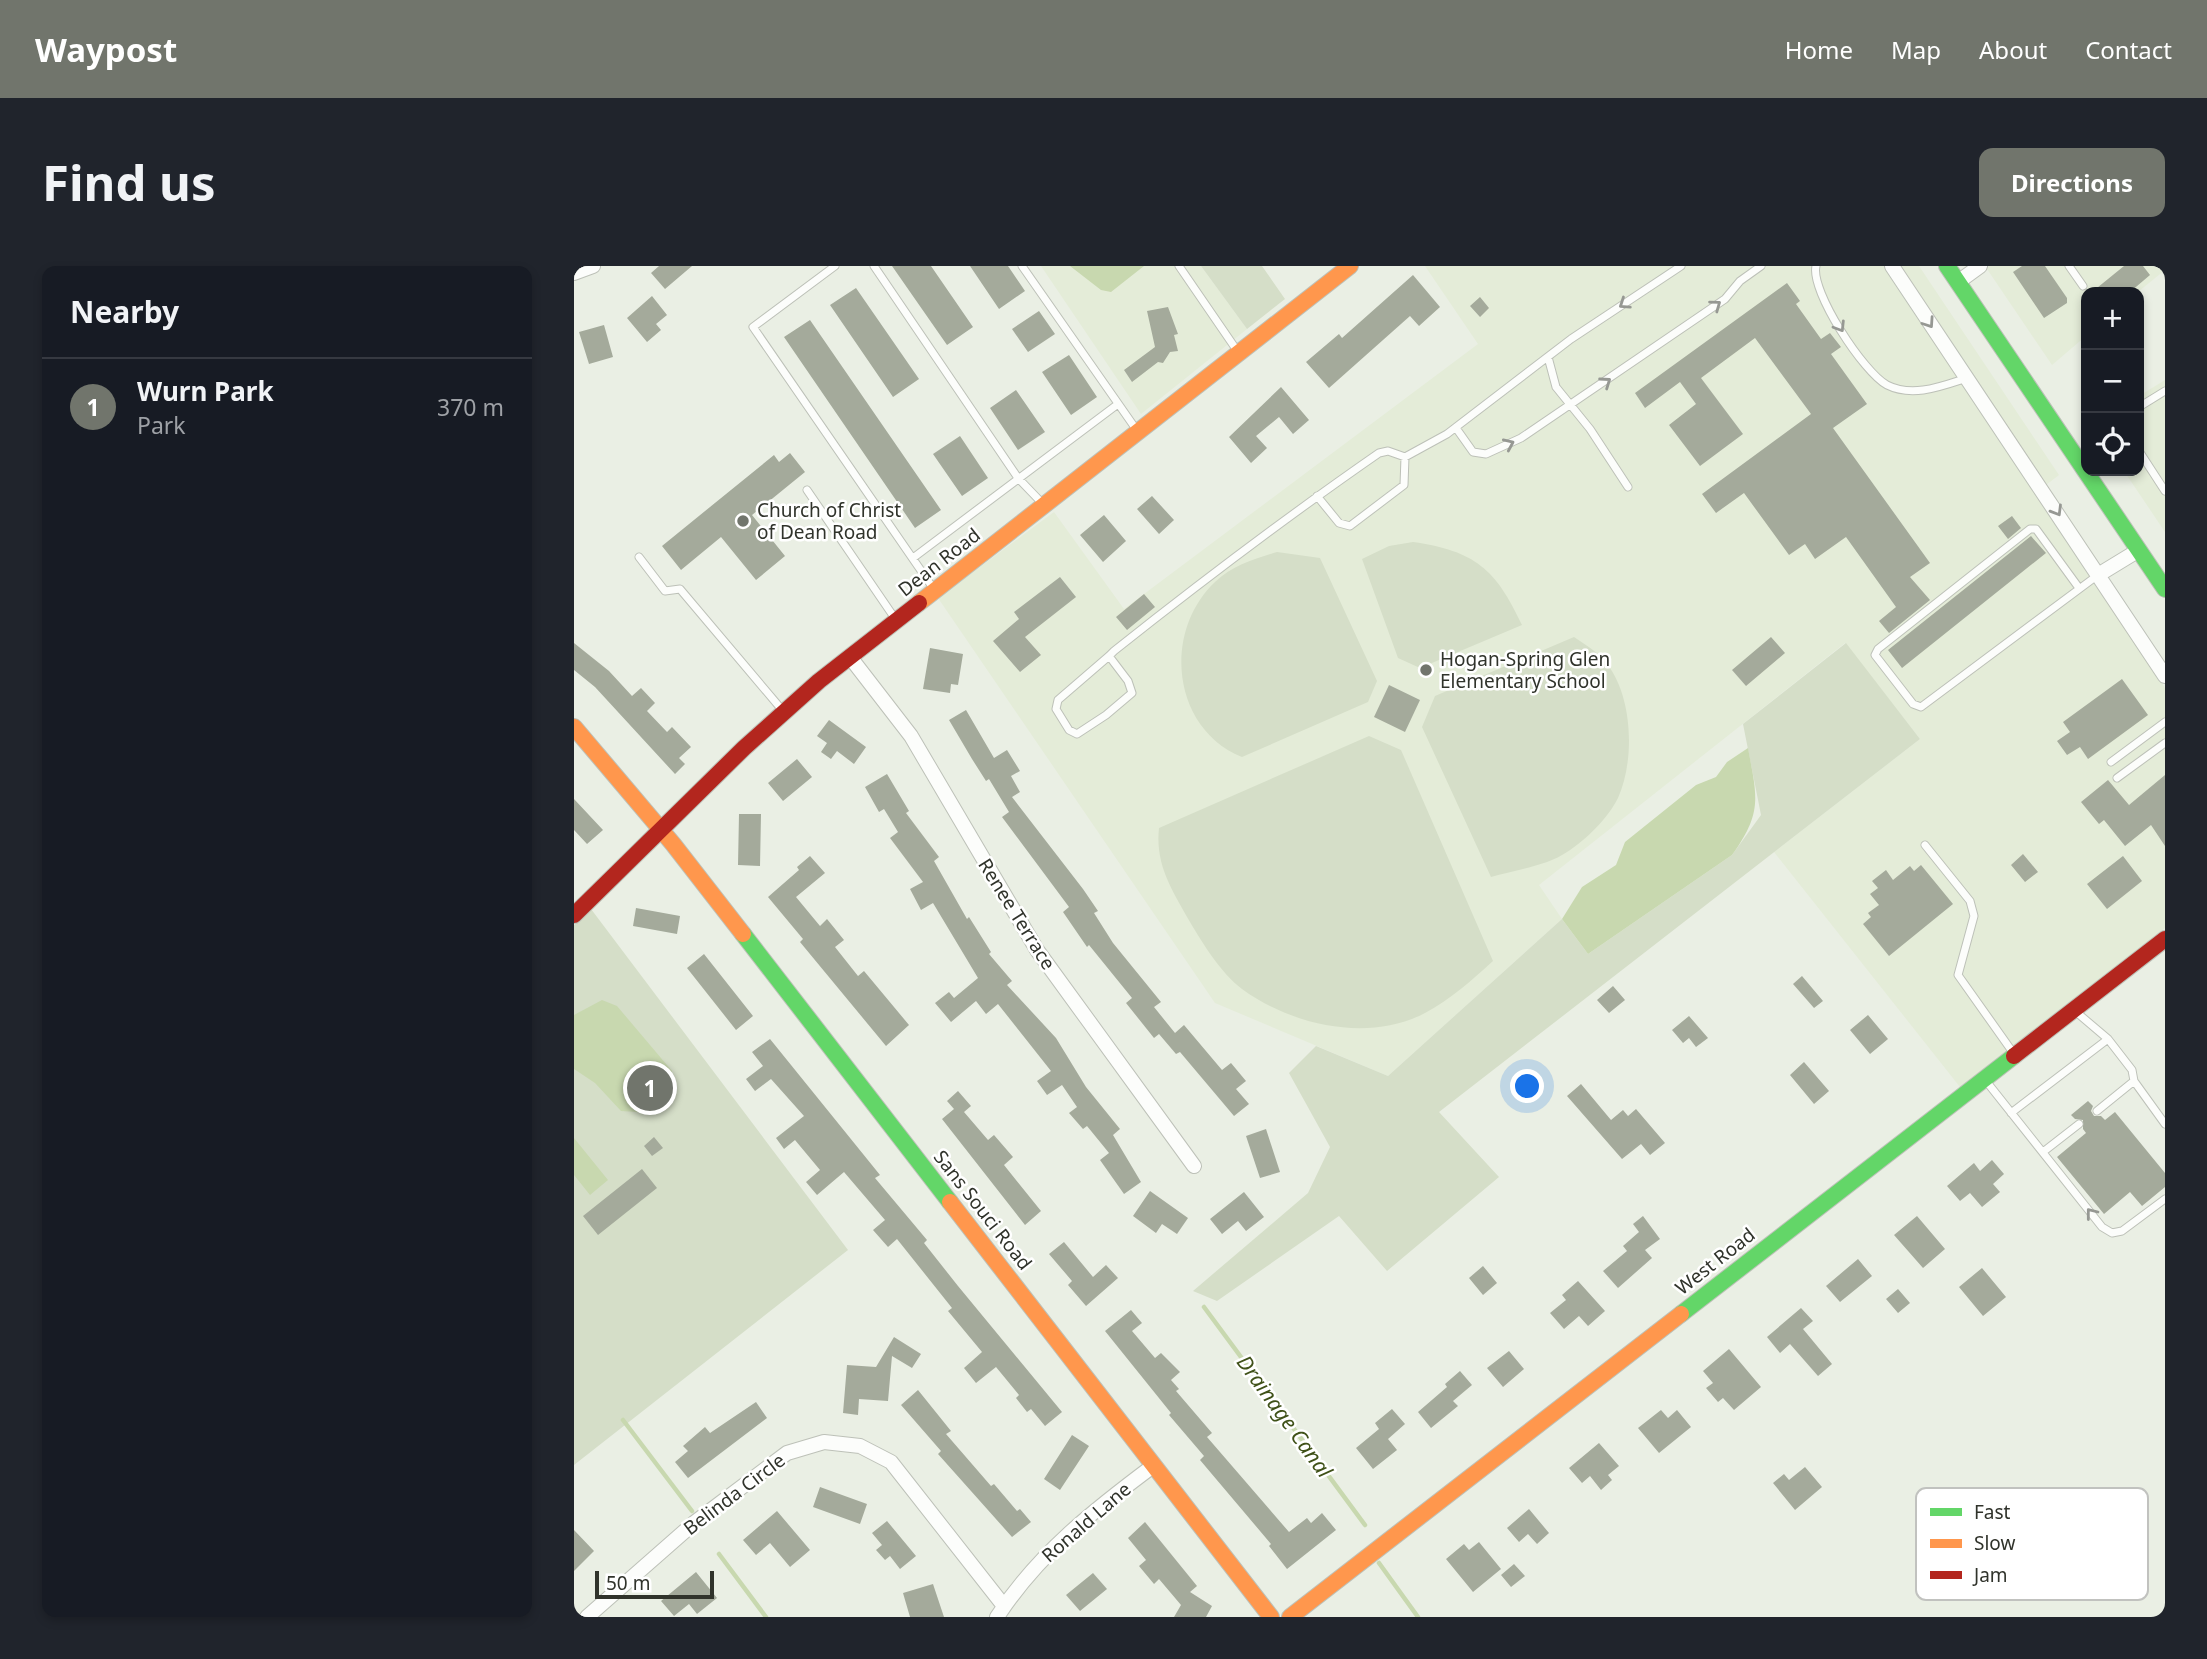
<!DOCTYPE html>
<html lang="en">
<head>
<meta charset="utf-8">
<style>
	body { margin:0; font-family:"Noto Sans",sans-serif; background:#20242c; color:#f1f3f6 }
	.controls { position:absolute; right:21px; top:21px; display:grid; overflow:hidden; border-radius:14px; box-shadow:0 4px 10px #0003 }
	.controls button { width:63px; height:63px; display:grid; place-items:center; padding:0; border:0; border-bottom:2px solid #363941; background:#171b24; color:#f1f3f6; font:35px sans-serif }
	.scale { position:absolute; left:21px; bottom:18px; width:119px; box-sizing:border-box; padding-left:7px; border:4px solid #30332b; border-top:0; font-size:19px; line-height:24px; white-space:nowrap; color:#30332b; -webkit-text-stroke:5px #fff; paint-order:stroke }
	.you { position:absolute; left:954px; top:821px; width:24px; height:24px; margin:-18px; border:5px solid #fff; border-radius:50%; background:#1a73e8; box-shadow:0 0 0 10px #1a73e833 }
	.badge { display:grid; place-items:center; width:46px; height:46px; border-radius:50%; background:#71756c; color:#fff; font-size:23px; font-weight:700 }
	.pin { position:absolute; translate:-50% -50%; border:4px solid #fff; box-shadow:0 2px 7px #0006 }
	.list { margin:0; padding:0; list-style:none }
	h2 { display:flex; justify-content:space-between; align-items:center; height:91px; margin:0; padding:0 28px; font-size:30px }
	h2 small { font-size:23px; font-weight:400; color:#9ea1a6 }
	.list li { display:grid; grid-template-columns:46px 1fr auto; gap:21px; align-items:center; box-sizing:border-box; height:98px; padding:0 28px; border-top:2px solid #363941 }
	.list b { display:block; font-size:26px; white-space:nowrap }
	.list p { margin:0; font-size:23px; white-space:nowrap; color:#9ea1a6 }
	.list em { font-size:23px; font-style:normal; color:#9ea1a6 }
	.icon { flex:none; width:38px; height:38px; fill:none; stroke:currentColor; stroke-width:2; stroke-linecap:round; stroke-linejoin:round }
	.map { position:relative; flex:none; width:1591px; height:1351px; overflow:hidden; border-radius:14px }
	header { display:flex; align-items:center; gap:42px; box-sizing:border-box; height:98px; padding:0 35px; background:#71756c; color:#fff }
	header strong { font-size:33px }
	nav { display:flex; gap:38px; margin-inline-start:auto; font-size:24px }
	.intro { display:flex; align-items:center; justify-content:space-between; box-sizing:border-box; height:168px; padding:0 42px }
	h1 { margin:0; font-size:49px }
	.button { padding:18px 32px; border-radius:14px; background:#71756c; color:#fff; font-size:24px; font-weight:700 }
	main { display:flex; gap:42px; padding:0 42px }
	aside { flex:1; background:#171b24; border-radius:14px; box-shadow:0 4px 10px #0003 }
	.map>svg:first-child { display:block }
	.built { fill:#e4ecd8 }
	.green { fill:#d5dec8 }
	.water { fill:#c8d8af }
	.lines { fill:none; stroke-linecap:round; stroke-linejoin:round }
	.stream { stroke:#c8d8af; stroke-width:4.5 }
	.building { fill:#a4aa9b }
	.lane-casing { stroke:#bdc1b8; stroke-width:9 }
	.street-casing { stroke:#bdc1b8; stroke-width:16 }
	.fast-casing { stroke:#bdc1b8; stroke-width:18 }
	.slow-casing { stroke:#bdc1b8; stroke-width:18 }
	.jam-casing { stroke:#bdc1b8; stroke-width:18 }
	.lane { stroke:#fcfdfb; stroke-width:7 }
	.street { stroke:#fcfdfb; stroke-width:14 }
	.fast { stroke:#63d668; stroke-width:16 }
	.slow { stroke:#ff974d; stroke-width:16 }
	.jam { stroke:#b3261e; stroke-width:16 }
	.oneway { stroke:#969893 }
	.poi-dot { fill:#71756c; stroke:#fff; stroke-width:2.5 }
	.labels { text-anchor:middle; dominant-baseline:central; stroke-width:5; stroke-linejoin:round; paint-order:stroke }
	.poi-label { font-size:19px; fill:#30332b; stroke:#fff; text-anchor:start }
	.street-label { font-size:19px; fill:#30332b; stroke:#fff }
	.water-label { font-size:21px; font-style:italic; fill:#3f5118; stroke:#fff }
	.key { fill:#fff; stroke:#c1c2bf; stroke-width:2 }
	.key-label { font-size:19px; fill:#30332b }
</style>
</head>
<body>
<header>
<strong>Waypost</strong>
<nav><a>Home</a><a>Map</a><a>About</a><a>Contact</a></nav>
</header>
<div class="intro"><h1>Find us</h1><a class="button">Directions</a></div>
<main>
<aside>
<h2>Nearby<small></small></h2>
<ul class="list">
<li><span class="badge">1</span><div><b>Wurn Park</b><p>Park</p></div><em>370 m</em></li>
</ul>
</aside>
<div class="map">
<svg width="1591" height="1351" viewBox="0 0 1591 1351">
	<rect width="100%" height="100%" fill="#eaefe4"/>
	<path class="built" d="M467,0H627L673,63L567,148Z
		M851,0H1345L1485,209L1463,226L1591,422V662L1386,821L1200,586L1346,473L1271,377L965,619L988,653L814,810L641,737L364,332L480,246L550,343L904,78Z
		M1411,0H1588L1591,4L1564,26H1512V70L1478,99Z
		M1591,114V266L1550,205H1565V130Z"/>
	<path class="green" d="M627,0H688L711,33L673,63Z
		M839,276C901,285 922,303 948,359L846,402L824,392L788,293L815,280Z
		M703,286L746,292L803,415L794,436L668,491C598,463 588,366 641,316C659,299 680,293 703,286Z
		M1000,371C1012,379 1024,386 1033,398C1059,431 1061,494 1044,532C1034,552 1012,574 993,586C973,600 940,604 917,611L848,461L861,430Z
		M1272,377L1346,473L865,846L925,911L813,1005L765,950L643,1035L619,1025L734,927L756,881L715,807L742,780L814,810L988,653L1014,688L1158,589L1187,549L1169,458Z
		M795,470L827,484L919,695C898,714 876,734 851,747C794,777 717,759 668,723C647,707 629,678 616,656C598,624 581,599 585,562Z
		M17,643L274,984L0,1199V659Z"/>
	<path class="water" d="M496,0H570L537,26L527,24Z
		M1174,482C1183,531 1189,546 1158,589L1014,688L988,653L1008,621L1042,599L1051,576L1122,519L1142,511L1153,496Z
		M28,734L43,740L98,805L95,822L64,846L47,845L21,817L0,803V749Z
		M0,872L34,914L16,929L0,909Z"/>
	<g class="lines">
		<path class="stream" d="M630,1041L791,1259
			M49,1154L118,1245
			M145,1288L192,1351
			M805,1297L844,1351"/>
	</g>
	<path class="building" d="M85,0H118L91,23L77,7Z
		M318,0H357L399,61L373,79Z
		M396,0H434L451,25L425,43Z
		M1448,0H1471L1493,32V37L1470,52L1439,6Z
		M1550,0H1569L1576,9L1556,26H1518Z
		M839,9L866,41L845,60L836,50L755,122L732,96L765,68L768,72Z
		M1213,17L1226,35L1222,38L1247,73L1256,67L1267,81L1257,88L1293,138L1259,162L1356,297L1336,311L1356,334L1315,367L1305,355L1322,341L1272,271L1241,293L1231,278L1215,289L1170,227L1142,247L1128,228L1237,148L1181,72L1127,112L1169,168L1126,200L1095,159L1122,138L1106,116L1071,142L1061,127Z
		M282,22L345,113L319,131L256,39Z
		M78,30L93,49L82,58L87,64L73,76L53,52Z
		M906,31L915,42L906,51L896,40Z
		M594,41L604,68L600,69L604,85L596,86L589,97L584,96L558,116L550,104L581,81L573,45Z
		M465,45L481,68L454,86L438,63Z
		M236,54L367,244L341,262L210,71Z
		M30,59L39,91L15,98L5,66Z
		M495,89L523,131L497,149L468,106Z
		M707,121L735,154L719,168L705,151L682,170L693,182L677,197L655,171Z
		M442,124L471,166L444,184L416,142Z
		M386,170L414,212L388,230L359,188Z
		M216,187L231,206L178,249L211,290L182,314L147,271L107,304L88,280L200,189L205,196Z
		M578,230L600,254L585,268L563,243Z
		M530,249L552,275L529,296L506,269Z
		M1438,250L1447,262L1434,273L1424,260Z
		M1457,270L1472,287L1328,402L1314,384Z
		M486,311L502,331L451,371L467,389L446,406L419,375L445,353L440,346Z
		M570,328L581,341L553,364L542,351Z
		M1197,371L1211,387L1172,420L1158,404Z
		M0,377L35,405L58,430L67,422L81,437L73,445L93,466L98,461L117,481L105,492L111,498L101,508L21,421L0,404Z
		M356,382L389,388L384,419L377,418L376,427L349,423Z
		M1548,413L1574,449L1514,493L1506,481L1493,489L1483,475L1496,466L1489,456Z
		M815,419L846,434L831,466L800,451Z
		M392,444L420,492L433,484L446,505L437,510L446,526L438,531L509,623L524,645L520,647L539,677L587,736L580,741L601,767L610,759L648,804L657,797L672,815L662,823L675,838L660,850L606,786L602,788L585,768L580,772L552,737L558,732L515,679L513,681L489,646L495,641L428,551L435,546L415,513L412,515L398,493L375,454Z
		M255,454L292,481L280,498L263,485L257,493L247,486L253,477L243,470Z
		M223,493L238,511L209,535L194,517Z
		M313,508L335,545L332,547L365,591L360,595L393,653L395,651L417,686L415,688L438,715L433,719L482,772L512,821L546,863L539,869L567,916L550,928L526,894L535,887L513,860L509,863L495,847L503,841L488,819L473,829L463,815L477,805L424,738L412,748L402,735L377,756L361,737L375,726L380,732L404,712L359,637L347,644L336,623L349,616L316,572L324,566L310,543L305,546L291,521Z
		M1591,509V580L1577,559L1551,580L1530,554L1525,558L1507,536L1534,514L1555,539Z
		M0,533L29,564L13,578L0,564Z
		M165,548H187L186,600L164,599Z
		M1449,588L1464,606L1451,616L1437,599Z
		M236,590L251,607L222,631L246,660L253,653L270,674L261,681L284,710L290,705L335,759L312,780L226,676L229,673L194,631L225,604L223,601Z
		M1549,590L1568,615L1533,643L1513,618Z
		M1347,599L1379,638L1315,690L1289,658L1297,651L1294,647L1305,639L1296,628L1304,622L1298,615L1312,604L1319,614L1336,600L1340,605Z
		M62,642L106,650L103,668L59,660Z
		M130,688L179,750L162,764L113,702Z
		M1228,710L1249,735L1240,742L1219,718Z
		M1039,720L1051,734L1035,747L1023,734Z
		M1294,749L1314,773L1296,788L1276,764Z
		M1115,750L1134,772L1122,781L1115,772L1109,777L1098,764Z
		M196,773L306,909L301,912L353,974L350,977L384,1020L488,1146L471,1160L457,1143L453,1146L442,1132L445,1129L422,1101L402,1117L390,1102L408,1086L374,1045L378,1042L323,973L314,981L299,964L311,954L270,906L243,929L232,916L246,904L221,874L210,883L202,872L230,850L197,813L181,825L172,813L189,800L178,786Z
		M1230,796L1255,825L1240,838L1216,809Z
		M1007,818L1037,854L1049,844L1054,850L1062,843L1091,877L1076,889L1067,878L1048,893L993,830Z
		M384,825L397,840L390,846L414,874L420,869L439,891L430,899L467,945L451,959L368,853L380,843L373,835Z
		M1514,835L1519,840L1517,845L1520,850H1527L1531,854L1541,846L1591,907V921L1568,940L1556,926L1530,948L1483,891L1512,867L1509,863V854L1501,853L1497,849Z
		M692,863L706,906L686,912L672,870Z
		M80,871L89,882L78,890L70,880Z
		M1418,894L1430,908L1419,918L1426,926L1408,941L1396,927L1386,935L1373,920L1400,897L1406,905Z
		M68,903L83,922L24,969L9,950Z
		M576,925L614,952L603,968L588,958L582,967L559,950Z
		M670,926L690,951L672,965L664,955L648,968L636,953Z
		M1069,950L1086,973L1071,984L1078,992L1044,1022L1029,1005L1053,985L1049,980L1065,966L1059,958Z
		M1343,950L1371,983L1349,1002L1320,969Z
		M490,976L519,1011L532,999L544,1012L512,1040L494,1019L498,1015L475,988Z
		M1284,993L1298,1010L1266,1036L1252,1020Z
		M909,1000L923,1017L909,1029L895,1012Z
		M1408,1002L1432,1031L1409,1050L1385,1021Z
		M1004,1015L1031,1045L1014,1060L1005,1050L990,1063L976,1047L992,1034L988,1029Z
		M1324,1023L1336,1037L1324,1047L1312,1033Z
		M1227,1042L1239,1055L1229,1063L1258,1098L1244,1110L1216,1078L1206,1087L1193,1071Z
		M557,1044L568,1057L558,1065L581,1092L587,1087L606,1106L597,1114L605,1123L602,1125L638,1167L633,1171L715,1266L733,1252L737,1257L748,1247L762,1264L713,1303L695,1280L697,1278L626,1194L630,1190L595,1149L597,1147L531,1065Z
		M320,1071L347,1088L338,1102L318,1090L314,1135L285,1133L284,1149L269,1147L273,1099L302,1101Z
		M1155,1083L1187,1121L1160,1144L1149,1132L1144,1136L1132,1122L1139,1117L1129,1105Z
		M935,1085L950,1103L929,1121L913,1102Z
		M886,1105L898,1119L879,1135L884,1140L857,1162L844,1146L873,1121L871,1118Z
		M344,1124L377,1165L372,1168L417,1220L420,1218L443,1245L446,1243L457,1256L438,1271L364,1188L367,1185L327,1139Z
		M182,1136L193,1152L114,1212L101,1196L114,1185L109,1180L131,1161L136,1167Z
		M818,1143L831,1158L814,1173L823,1184L799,1203L782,1182L805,1163L801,1157Z
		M1087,1144L1094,1152L1103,1144L1117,1161L1085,1187L1064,1162Z
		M498,1169L515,1180L486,1224L470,1213Z
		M1025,1177L1045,1200L1034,1209L1038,1214L1027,1224L1016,1210L1008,1217L995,1202Z
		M1231,1201L1248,1221L1221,1244L1199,1217L1210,1208L1215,1214Z
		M246,1221L293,1238L286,1258L239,1241Z
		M955,1243L975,1267L963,1278L954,1268L945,1276L933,1262Z
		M203,1245L236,1284L216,1301L196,1277L182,1289L169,1274Z
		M313,1255L342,1290L326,1303L316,1290L311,1294L302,1284L308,1279L298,1267Z
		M571,1256L623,1320L616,1326L638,1340L632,1351H600L607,1339L585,1313L580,1318L565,1300L572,1294L554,1272Z
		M0,1264L20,1285L0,1305Z
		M905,1276L927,1303L899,1326L872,1293L890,1278L895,1284Z
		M940,1298L951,1310L937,1321L927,1309Z
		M122,1306L143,1332L123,1348L115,1338L100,1350L87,1335Z
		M519,1307L533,1323L506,1345L492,1329Z
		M359,1318L370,1351H336L329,1327Z"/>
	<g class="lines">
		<g class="lane-casing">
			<path id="lane" d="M261,0L179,61L359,322
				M300,0L444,212L468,237
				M448,0L564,166
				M605,0L664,86
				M1242,0C1236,25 1290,107 1313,119C1339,132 1368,120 1393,112
				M1495,0L1509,20
				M974,91L982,121L1016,163L1054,221
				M1565,141L1591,125
				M882,162L899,186L912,188L947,172L1151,33L1166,15L1187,0
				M1565,185L1591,225
				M233,224L322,354
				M743,230L765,257L776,260L830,219L831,191
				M65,291L91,325L106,323L209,445
				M339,292L544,138
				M1505,322L1462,263H1456L1304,383L1301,389L1339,438L1347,441L1524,309
				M535,390L554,415L558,427L532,449L503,468L495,464L482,443L484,434L535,390L540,385C627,316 714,250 805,187L814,185L831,191L873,168L997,73L1107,0
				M1537,496L1591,456
				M1543,512L1591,477
				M1351,579L1396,635L1400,650L1384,709L1440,788
				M1501,745L1534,773L1558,804L1560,815L1591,858
				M1412,815L1528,961L1538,967L1548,965L1591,933
				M1523,845L1560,815
				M1437,847L1534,773
				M1469,886L1505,858"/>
		</g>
		<g class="street-casing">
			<path id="street" d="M1318,0L1591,410
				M0,7L19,0
				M1384,16L1406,0
				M1524,309L1565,284
				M276,391L337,470L463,684L620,900
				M13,1351L120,1257L213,1187L250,1176L286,1180L317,1196L430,1340
				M423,1351C464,1288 520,1244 579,1200"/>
		</g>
		<g class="fast-casing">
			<path id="fast" d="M1373,0L1591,323
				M169,668L376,936
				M1107,1048L1440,790"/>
		</g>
		<g class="slow-casing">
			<path id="slow" d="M345,337L776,0
				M0,461L99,578L169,668
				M376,936L697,1351
				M716,1351L1107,1048"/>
		</g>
		<g class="jam-casing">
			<path id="jam" d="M0,649L170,482L245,415L345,337
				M1440,790L1591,673"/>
		</g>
		<use href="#lane" class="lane"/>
		<use href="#street" class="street"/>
		<use href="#fast" class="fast"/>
		<use href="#slow" class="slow"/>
		<use href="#jam" class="jam"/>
	</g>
	<defs><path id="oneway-chevron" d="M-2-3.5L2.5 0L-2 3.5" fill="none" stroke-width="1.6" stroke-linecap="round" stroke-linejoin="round" transform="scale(1.75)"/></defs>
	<g class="oneway">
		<use href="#oneway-chevron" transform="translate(1050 38) rotate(146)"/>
		<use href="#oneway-chevron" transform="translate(1142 39) rotate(-36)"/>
		<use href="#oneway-chevron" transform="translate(1355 57) rotate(56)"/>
		<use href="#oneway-chevron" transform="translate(1266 61) rotate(58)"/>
		<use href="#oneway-chevron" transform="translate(1032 116) rotate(-35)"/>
		<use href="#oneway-chevron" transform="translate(935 178) rotate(-24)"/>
		<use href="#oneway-chevron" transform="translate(1483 245) rotate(59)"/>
		<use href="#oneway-chevron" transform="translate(1517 947) rotate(-128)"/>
	</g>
	<g class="poi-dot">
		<circle cx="169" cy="255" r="7"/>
		<circle cx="852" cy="404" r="7"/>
	</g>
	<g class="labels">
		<g class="poi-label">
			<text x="183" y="244">Church of Christ<tspan x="183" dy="22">of Dean Road</tspan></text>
			<text x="866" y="393">Hogan-Spring Glen<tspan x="866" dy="22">Elementary School</tspan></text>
		</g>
		<g class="street-label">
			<text transform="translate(365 296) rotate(-38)">Dean Road</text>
			<text transform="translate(443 648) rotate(58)">Renee Terrace</text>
			<text transform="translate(409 944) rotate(52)">Sans Souci Road</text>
			<text transform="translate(1141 995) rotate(-38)">West Road</text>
			<text transform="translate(160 1228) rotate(-37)">Belinda Circle</text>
			<text transform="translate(512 1256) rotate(-41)">Ronald Lane</text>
		</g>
		<g class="water-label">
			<text transform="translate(711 1150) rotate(54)">Drainage Canal</text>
		</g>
	</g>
	<rect x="1342" y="1222" width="232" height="112" rx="10" class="key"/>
	<rect x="1356" y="1242" width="32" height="8" fill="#63d668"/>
	<rect x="1356" y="1273" width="32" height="9" fill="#ff974d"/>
	<rect x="1356" y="1305" width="32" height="8" fill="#b3261e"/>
	<g class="key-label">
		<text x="1400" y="1253">Fast</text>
		<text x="1400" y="1284">Slow</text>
		<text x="1400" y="1316">Jam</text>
	</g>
</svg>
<div class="controls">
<button>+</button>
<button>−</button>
<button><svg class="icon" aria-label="locate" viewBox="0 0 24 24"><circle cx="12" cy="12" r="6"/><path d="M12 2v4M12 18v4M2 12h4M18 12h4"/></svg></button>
</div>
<div class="scale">50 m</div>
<div class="you"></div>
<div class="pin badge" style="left:76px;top:822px">1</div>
</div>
</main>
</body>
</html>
